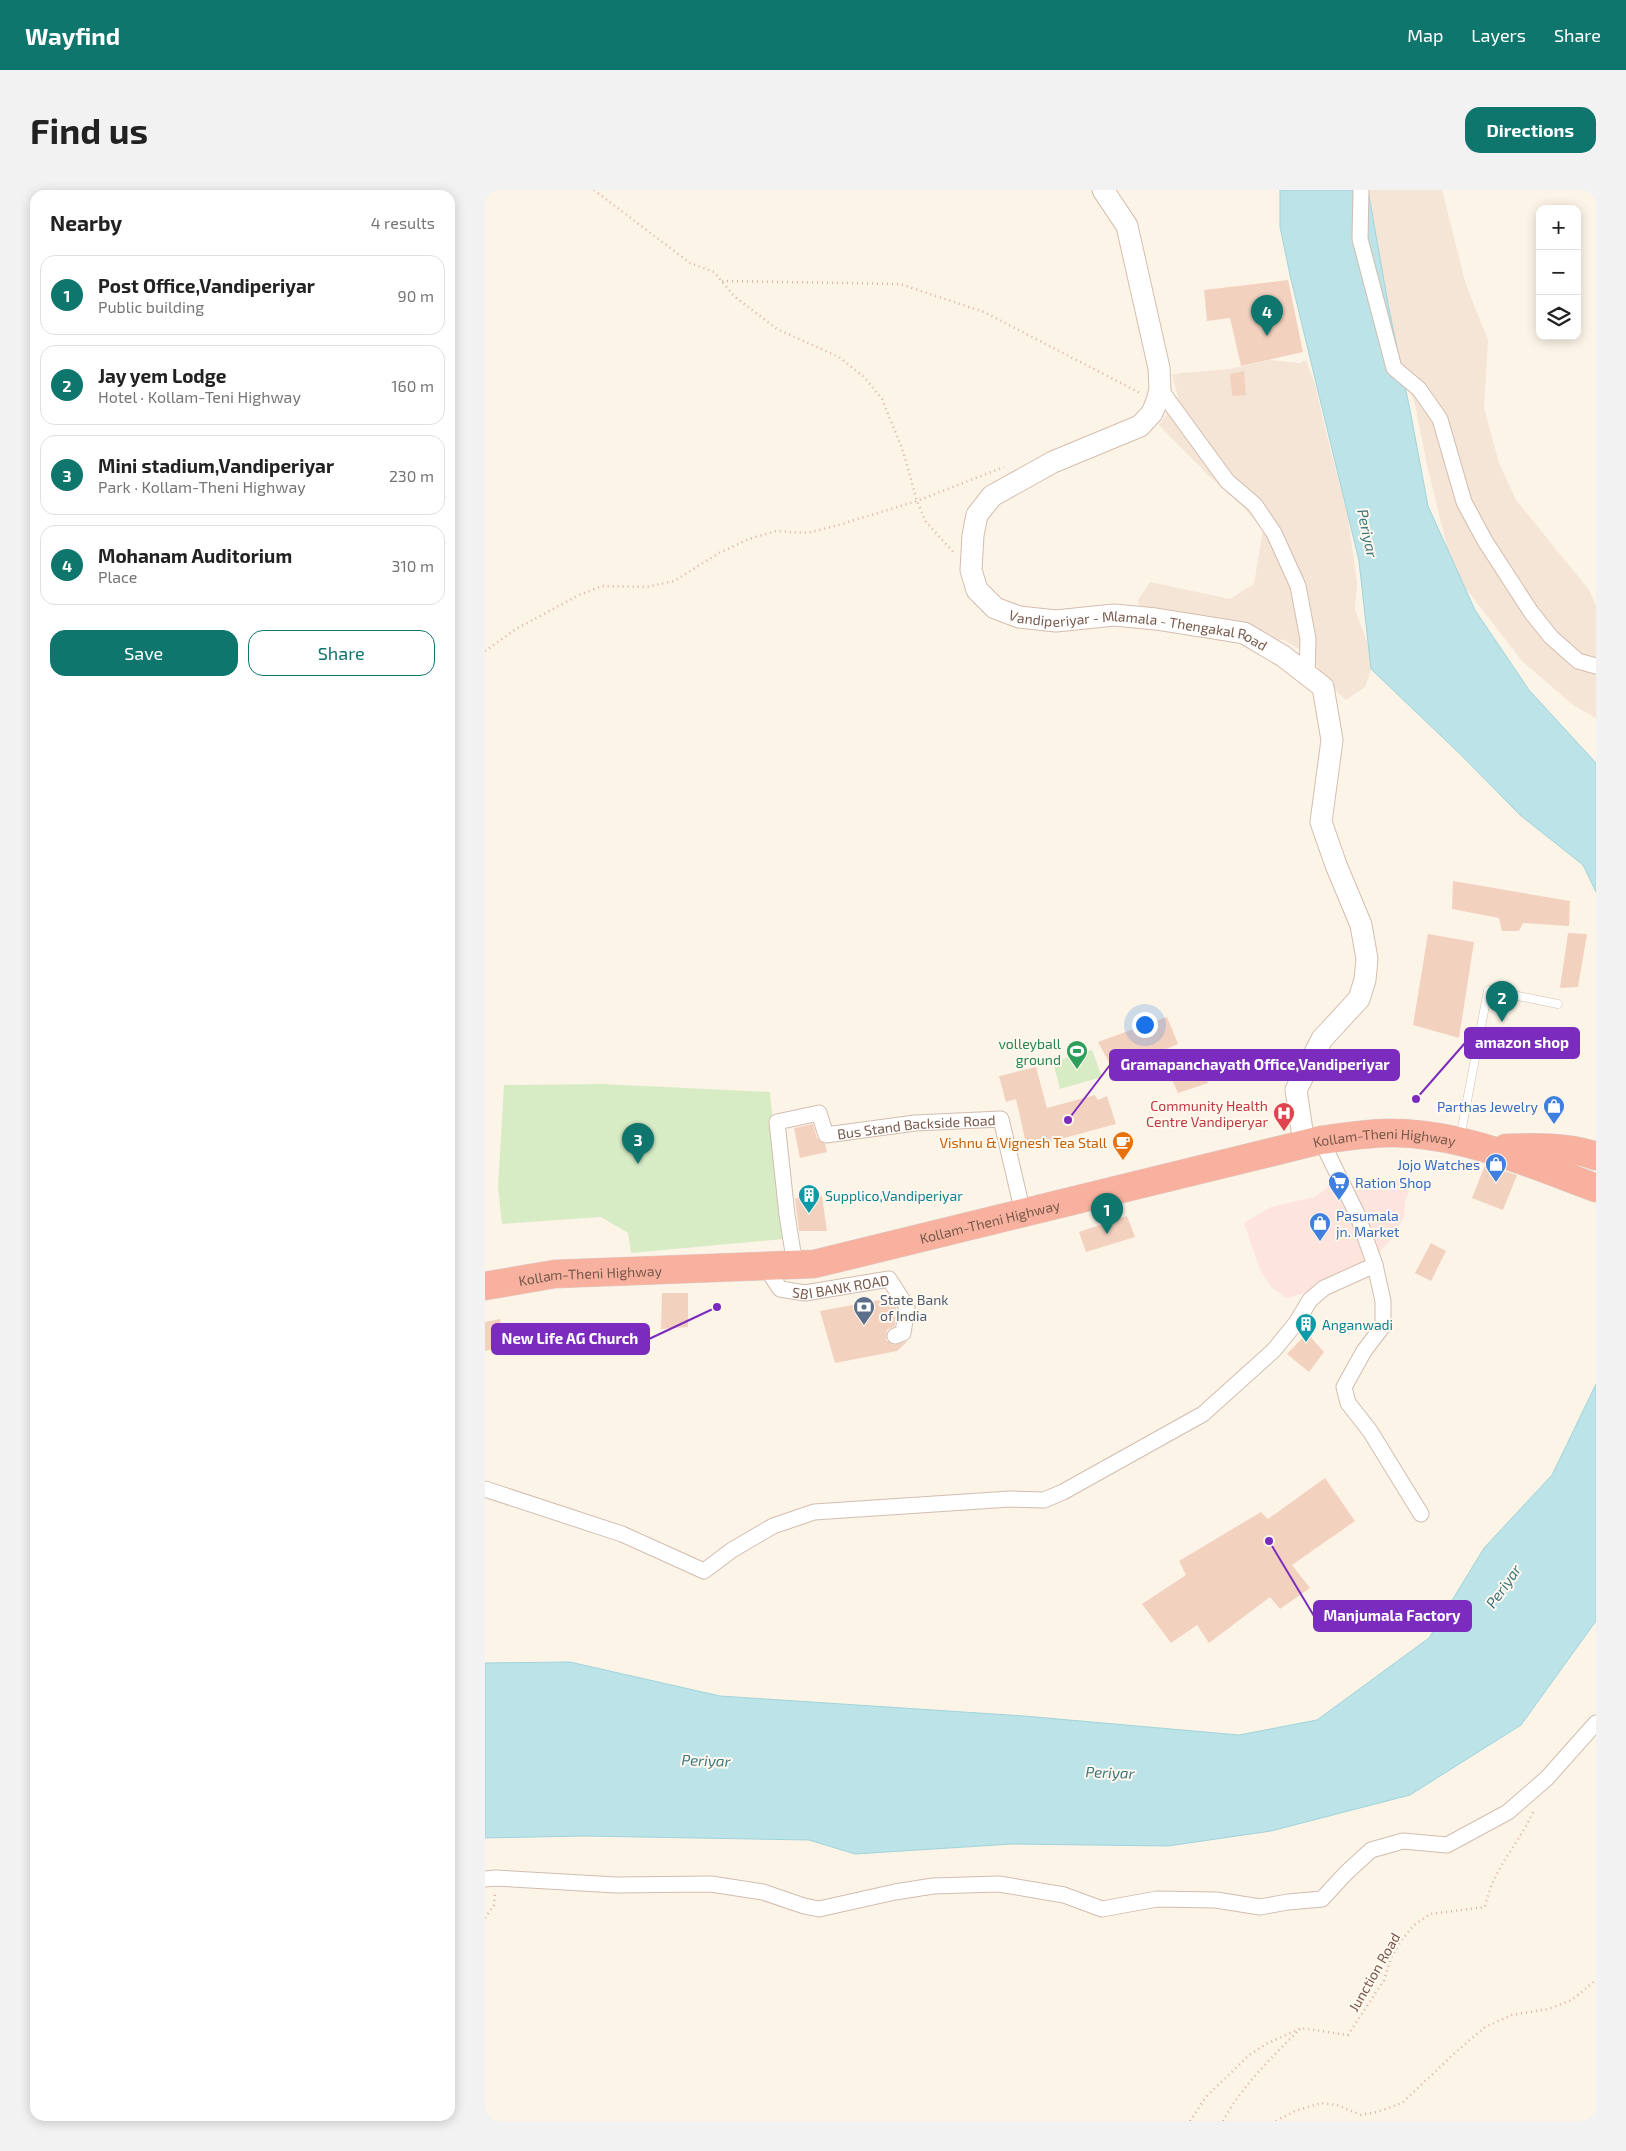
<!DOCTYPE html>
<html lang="en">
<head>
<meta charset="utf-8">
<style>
	body { margin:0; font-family:"Exo 2",sans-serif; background:#f2f2f2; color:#222 }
	.controls { position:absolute; right:15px; top:15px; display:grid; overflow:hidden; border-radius:10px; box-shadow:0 2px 12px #0003 }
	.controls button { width:45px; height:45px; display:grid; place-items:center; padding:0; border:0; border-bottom:1px solid #e0e0e0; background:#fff; color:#222; font:25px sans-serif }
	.you { position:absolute; left:659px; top:834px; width:18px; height:18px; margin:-12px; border:4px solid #fff; border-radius:50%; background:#1a73e8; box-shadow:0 0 0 8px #1a73e833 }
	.badge { display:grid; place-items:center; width:32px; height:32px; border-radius:50%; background:#0f766e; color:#fff; font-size:16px; font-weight:700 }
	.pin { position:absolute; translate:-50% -41px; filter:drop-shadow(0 1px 2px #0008) }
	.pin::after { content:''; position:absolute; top:26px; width:18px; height:15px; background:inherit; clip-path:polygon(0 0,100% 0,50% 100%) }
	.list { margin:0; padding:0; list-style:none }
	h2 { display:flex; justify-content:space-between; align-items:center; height:65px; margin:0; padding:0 20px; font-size:21px }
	h2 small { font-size:16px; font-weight:400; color:#767676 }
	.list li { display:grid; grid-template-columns:32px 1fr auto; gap:15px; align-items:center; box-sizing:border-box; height:80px; margin:0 10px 10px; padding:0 10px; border:1px solid #e0e0e0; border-radius:15px }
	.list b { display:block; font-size:19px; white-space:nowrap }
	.list p { margin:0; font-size:16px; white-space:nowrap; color:#767676 }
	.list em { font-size:16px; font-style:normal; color:#767676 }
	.actions { display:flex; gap:10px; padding:15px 20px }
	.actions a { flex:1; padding:11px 0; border:1px solid #0f766e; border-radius:15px; text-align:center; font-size:18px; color:#0f766e }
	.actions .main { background:#0f766e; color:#fff }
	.icon { flex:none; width:28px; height:28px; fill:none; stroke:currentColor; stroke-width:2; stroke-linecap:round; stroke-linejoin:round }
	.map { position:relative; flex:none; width:1111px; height:1931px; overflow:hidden; border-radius:15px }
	header { display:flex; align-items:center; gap:30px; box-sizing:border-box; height:70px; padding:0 25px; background:#0f766e; color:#fff }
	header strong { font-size:24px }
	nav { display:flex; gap:28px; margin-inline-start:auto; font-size:18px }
	.intro { display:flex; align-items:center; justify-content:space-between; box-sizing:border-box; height:120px; padding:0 30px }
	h1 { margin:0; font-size:35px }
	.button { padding:12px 22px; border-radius:15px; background:#0f766e; color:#fff; font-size:18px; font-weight:700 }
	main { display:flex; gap:30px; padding:0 30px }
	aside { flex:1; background:#fff; border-radius:15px; box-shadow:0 2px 12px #0003 }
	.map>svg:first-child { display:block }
	.residential { fill:#f5e5d6 }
	.commercial { fill:#fde4dc }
	.green { fill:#d7ecc5 }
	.water { fill:#bbe3e8; stroke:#a1d4da }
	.building { fill:#f3d1bf }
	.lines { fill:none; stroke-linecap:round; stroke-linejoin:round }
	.lane-casing { stroke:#d2bdaf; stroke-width:9 }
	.street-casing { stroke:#d2bdaf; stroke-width:17 }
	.secondary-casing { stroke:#d5bdad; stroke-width:23 }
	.highway-casing { stroke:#d9d1cd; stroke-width:29 }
	.path { stroke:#d9b4a1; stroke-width:2.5; stroke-dasharray:1 4; stroke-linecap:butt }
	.lane { stroke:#fff; stroke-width:8 }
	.street { stroke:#fff; stroke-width:15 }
	.secondary { stroke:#fff; stroke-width:21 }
	.highway { stroke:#f8b19e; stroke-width:28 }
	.labels { text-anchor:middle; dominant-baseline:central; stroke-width:4; stroke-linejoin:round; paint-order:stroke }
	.street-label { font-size:14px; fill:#78594b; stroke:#fff8ef }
	.leisure-label { font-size:14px; fill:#27864d; stroke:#fff8ef; text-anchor:end }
	.health-label { font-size:14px; fill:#be3a42; stroke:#fff8ef; text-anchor:end }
	.shop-label { font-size:14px; fill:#366cbe; stroke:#fff8ef; text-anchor:end }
	.food-label { font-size:14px; fill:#c56008; stroke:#fff8ef; text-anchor:end }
	.culture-label { font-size:14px; fill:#0d838f; stroke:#fff8ef; text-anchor:start }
	.service-label { font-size:14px; fill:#4e5e75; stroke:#fff8ef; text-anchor:start }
	.water-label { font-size:15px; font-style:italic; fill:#3d767e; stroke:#fff8ef }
	.leader { fill:none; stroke:#7b2cbf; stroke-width:2 }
	.callout-dot { fill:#7b2cbf; stroke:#fff8ef; stroke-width:2 }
	.callout { fill:#7b2cbf; stroke:#7b2cbf; stroke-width:2 }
	.callout-label { font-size:15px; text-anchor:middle; font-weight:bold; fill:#fff }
</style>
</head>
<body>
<header>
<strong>Wayfind</strong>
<nav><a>Map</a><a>Layers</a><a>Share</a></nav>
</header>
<div class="intro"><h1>Find us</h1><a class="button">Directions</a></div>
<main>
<aside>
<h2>Nearby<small>4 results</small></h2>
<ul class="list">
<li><span class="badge">1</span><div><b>Post Office,Vandiperiyar</b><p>Public building</p></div><em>90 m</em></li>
<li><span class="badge">2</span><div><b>Jay yem Lodge</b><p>Hotel · Kollam-Teni Highway</p></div><em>160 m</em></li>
<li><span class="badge">3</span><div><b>Mini stadium,Vandiperiyar</b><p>Park · Kollam-Theni Highway</p></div><em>230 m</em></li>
<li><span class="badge">4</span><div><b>Mohanam Auditorium</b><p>Place</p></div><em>310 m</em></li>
</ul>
<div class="actions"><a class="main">Save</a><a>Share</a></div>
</aside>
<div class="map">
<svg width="1111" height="1931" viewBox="0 0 1111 1931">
	<rect width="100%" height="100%" fill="#fdf4e8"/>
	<path class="residential" d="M869,0H957L981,95L1003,150L999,218L1014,273L1031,310L1104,400L1111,416V528L1088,515L1037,471L968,382L942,275L929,210L889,141Z
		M785,170L815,173L821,170L830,194L840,238L863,327L872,393L870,419L889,470L880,497L861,510L847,498L823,464L799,450L657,438L653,410L665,392L745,409L769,394L778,339L759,318L722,284L674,235L693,207L687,185L696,183L745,179Z"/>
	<path class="commercial" d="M916,987L929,990L920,1012L919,1027L908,1047L878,1081L842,1090L819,1103L802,1108L787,1098L775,1080L759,1033L786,1017L830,1007L848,993L876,997H896Z"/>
	<path class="green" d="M607,860L617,887L575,899L568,872Z
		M117,894L285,902L299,1049L146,1063L143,1043L116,1027L17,1034L13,997L19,895Z"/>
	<path class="water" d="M795,0H883L904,119L925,220L943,316L990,420L1044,500L1111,573V702L1098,675L1035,625L976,565L886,479L874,371L805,85L795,37Z
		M1111,1194V1431L1036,1535L925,1605L786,1641L683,1656L527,1654L370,1664L324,1650L99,1646L0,1648V1473L85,1472L235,1506L539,1526L754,1545L832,1530L944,1448L999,1358L1067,1285Z"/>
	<path class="building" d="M803,90L818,162L756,176L745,128L722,131L719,100Z
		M759,181L761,205L747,206L745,184Z
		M968,691L1085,711L1084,736L1038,733L1034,741H1017L1014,728L967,719Z
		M1083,743L1102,744L1093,797L1075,798Z
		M943,744L989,752L974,848L928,835Z
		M682,827L693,854L653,871L627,878L613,852Z
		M551,877L562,918L610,905L613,910L622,906L631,934L542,958L531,909L521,912L514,886Z
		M717,880L723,893L693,903L687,890Z
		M328,934L332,948L340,954L342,962L315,968L309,938Z
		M1000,975L1032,985L1018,1020L987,1008Z
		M337,1006L342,1041H314L310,1008Z
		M642,1026L650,1047L601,1062L594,1042Z
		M946,1053L961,1061L946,1091L930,1083Z
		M177,1103H203V1137L176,1139Z
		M405,1108L412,1119L410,1136L402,1140L401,1150L409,1155L423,1151L412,1161L350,1173L335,1121Z
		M15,1129L20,1157L0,1161V1132Z
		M822,1143L839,1162L824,1182L802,1164Z
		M840,1288L870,1331L807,1375L825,1398L795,1419L785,1407L724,1453L712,1435L686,1453L657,1414L701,1385L694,1371L776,1322L783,1329Z"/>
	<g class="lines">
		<g class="lane-casing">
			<path id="lane" d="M975,948L1003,800L1073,814"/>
		</g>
		<g class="street-casing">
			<g id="street">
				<path d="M876,0L875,49L909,178L934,199L955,229L979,312L1000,351L1046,422L1066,447L1093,471L1111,476"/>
				<path d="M675,199L742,291L770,315L789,343L813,396L823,449L822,485"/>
				<path d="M836,950L872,1024L890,1075L898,1111V1136L879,1161L859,1197L863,1213L885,1241L936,1324"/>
				<path id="s1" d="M310,1075L302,1025L292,932L334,923L341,945L430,933L516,929L538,1023"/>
				<path id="s2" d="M280,1076L295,1099L320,1103L404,1089L422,1117L418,1143L410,1146"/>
				<path d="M0,1299L137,1344L219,1381L247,1360L288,1336L329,1322L525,1309L559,1310L578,1302L718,1224L789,1160L811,1133L825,1110L839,1098L890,1075"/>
				<path d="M0,1689L11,1688L131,1695L226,1694L278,1702L319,1716L334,1719L410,1702L448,1696L514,1694L579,1705L617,1719L672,1709L731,1710L775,1717L803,1712L837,1709L861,1683L886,1660L918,1651L962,1655L1023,1622L1062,1588L1111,1533"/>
			</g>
		</g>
		<g class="secondary-casing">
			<g id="secondary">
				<path id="s3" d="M618,0L642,36L674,178L675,199L672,211L667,223L655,236L568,272L507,306L492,325L488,345L486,380L492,400L510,418L534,427L571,431L629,425L671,429L759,443L798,466L838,497L847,550L836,632L851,675L876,735L882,769L880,790L874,809L837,849L811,900L819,954"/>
			</g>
		</g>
		<g class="highway-casing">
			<g id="highway">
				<path d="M1021,958C1051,957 1083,956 1111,966"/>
				<path id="s4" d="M0,1096L70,1084L329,1074L836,950C860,947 885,942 909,943C980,944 1046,974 1111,998"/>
			</g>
		</g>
		<path class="path" d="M109,0L205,73L229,82L249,106L292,139L354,167L379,187L397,209L418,261L432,311L441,332L470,364
			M237,91L415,94L499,122L657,204
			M0,461L31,439L94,405L117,396L162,397L189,391L234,363L264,349L291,341L323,343L350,336L432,311L519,277
			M0,1728L9,1715L10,1702
			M705,1931L721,1907L764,1865L781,1854L816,1838L863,1845L899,1790L906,1768L916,1751L929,1735L945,1724L1000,1717C1008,1677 1034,1655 1049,1620
			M738,1931C757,1896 787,1867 815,1839
			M791,1931L810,1921L836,1913L852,1915L876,1925L892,1922L917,1913L972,1861L1000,1837L1027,1825L1063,1819L1087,1810L1111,1790"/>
		<use href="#lane" class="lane"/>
		<use href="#street" class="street"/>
		<use href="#secondary" class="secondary"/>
		<use href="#highway" class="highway"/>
	</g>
	<defs>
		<g id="stadium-pin" transform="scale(1.125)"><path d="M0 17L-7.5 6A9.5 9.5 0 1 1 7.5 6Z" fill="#2e9e5b" stroke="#fff8ef"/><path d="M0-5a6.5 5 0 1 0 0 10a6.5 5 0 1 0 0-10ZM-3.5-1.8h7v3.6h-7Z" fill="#fff"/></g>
		<g id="shop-pin" transform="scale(1.125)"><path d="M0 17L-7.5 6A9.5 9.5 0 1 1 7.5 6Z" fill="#3f7fe0" stroke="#fff8ef"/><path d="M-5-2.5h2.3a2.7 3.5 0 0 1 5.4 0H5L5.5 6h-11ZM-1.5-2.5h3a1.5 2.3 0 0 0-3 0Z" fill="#fff"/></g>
		<g id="hospital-pin" transform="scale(1.125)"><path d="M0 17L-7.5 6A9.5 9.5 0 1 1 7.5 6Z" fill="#e0444e" stroke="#fff8ef"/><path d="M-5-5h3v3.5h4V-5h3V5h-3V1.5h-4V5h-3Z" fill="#fff"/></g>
		<g id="cafe-pin" transform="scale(1.125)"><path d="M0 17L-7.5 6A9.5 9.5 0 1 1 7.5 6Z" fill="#e8710a" stroke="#fff8ef"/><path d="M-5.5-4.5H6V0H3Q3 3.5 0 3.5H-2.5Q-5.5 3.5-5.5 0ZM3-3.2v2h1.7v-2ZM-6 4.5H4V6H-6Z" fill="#fff"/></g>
		<g id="supermarket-pin" transform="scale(1.125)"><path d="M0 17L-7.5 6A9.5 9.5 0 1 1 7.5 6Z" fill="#3f7fe0" stroke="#fff8ef"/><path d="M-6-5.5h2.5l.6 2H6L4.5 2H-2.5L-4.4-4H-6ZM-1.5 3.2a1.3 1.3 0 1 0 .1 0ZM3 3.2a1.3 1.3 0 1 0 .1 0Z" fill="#fff"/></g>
		<g id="building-pin" transform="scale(1.125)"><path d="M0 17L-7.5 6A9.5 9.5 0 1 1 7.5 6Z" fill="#0f9aa8" stroke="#fff8ef"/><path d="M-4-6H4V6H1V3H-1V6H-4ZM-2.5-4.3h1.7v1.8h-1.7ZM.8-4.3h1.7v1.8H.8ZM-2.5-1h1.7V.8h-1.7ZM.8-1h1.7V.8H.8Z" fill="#fff"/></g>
		<g id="bank-pin" transform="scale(1.125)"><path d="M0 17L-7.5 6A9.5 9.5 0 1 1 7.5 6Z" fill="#5c6f8a" stroke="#fff8ef"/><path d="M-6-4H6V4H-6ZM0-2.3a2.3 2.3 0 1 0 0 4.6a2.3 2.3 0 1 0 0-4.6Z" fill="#fff"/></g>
	</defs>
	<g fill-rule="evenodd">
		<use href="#stadium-pin" x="592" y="861"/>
		<use href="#shop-pin" x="1069" y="916"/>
		<use href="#hospital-pin" x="799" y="923"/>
		<use href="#cafe-pin" x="638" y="952"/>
		<use href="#shop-pin" x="1011" y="974"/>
		<use href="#supermarket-pin" x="854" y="992"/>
		<use href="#building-pin" x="324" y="1005"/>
		<use href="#shop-pin" x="835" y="1033"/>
		<use href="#bank-pin" x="379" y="1117"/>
		<use href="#building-pin" x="821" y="1134"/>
	</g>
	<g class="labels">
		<g class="street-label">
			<text stroke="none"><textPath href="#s3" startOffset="690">Vandiperiyar - Mlamala - Thengakal Road</textPath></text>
			<text stroke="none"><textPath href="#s1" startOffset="301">Bus Stand Backside Road</textPath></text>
			<text stroke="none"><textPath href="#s4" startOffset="916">Kollam-Theni Highway</textPath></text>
			<text stroke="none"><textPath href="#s4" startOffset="511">Kollam-Theni Highway</textPath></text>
			<text stroke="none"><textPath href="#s4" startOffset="106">Kollam-Theni Highway</textPath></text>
			<text stroke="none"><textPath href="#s2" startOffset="89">SBI BANK ROAD</textPath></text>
			<text transform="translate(889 1782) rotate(-60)">Junction Road</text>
		</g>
		<g class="leisure-label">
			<text x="576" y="853">volleyball<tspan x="576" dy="16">ground</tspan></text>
		</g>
		<g class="health-label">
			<text x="783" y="915">Community Health<tspan x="783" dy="16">Centre Vandiperyar</tspan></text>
		</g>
		<g class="shop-label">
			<text x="1053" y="916">Parthas Jewelry</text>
			<text x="995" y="974">Jojo Watches</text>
			<text x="870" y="992" text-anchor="start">Ration Shop</text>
			<text x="851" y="1025" text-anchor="start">Pasumala<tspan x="851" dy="16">jn. Market</tspan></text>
		</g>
		<g class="food-label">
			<text x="622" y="952">Vishnu &amp; Vignesh Tea Stall</text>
		</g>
		<g class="culture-label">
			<text x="340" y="1005">Supplico,Vandiperiyar</text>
			<text x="837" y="1134">Anganwadi</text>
		</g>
		<g class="service-label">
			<text x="395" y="1109">State Bank<tspan x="395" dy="16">of India</tspan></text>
		</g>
		<g class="water-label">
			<text transform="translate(883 343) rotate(78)">Periyar</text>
			<text transform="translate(1018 1396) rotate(-55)">Periyar</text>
			<text transform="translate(221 1570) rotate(2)">Periyar</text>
			<text transform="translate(625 1582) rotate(2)">Periyar</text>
		</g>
	</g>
	<path class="leader" d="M931 909L980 853M583 930L625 875M232 1117L164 1149M784 1351L829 1426"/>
	<g class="callout-dot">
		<circle cx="931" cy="909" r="5"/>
		<circle cx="583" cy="930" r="5"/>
		<circle cx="232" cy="1117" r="5"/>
		<circle cx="784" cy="1351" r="5"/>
	</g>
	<g class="callout">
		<rect x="980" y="838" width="114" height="30" rx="5"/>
		<rect x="625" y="860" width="289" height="30" rx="5"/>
		<rect x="7" y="1134" width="157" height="30" rx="5"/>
		<rect x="829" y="1411" width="157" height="30" rx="5"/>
	</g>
	<g class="callout-label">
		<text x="1037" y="858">amazon shop</text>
		<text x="770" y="880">Gramapanchayath Office,Vandiperiyar</text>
		<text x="85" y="1154">New Life AG Church</text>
		<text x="907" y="1431">Manjumala Factory</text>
	</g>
</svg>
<div class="controls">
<button>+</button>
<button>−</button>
<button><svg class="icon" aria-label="layers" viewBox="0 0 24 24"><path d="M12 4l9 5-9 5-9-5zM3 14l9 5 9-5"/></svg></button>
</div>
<div class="you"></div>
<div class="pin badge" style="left:622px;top:1044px">1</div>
<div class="pin badge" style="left:1017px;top:832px">2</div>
<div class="pin badge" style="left:153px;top:974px">3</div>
<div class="pin badge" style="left:782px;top:146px">4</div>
</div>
</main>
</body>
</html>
